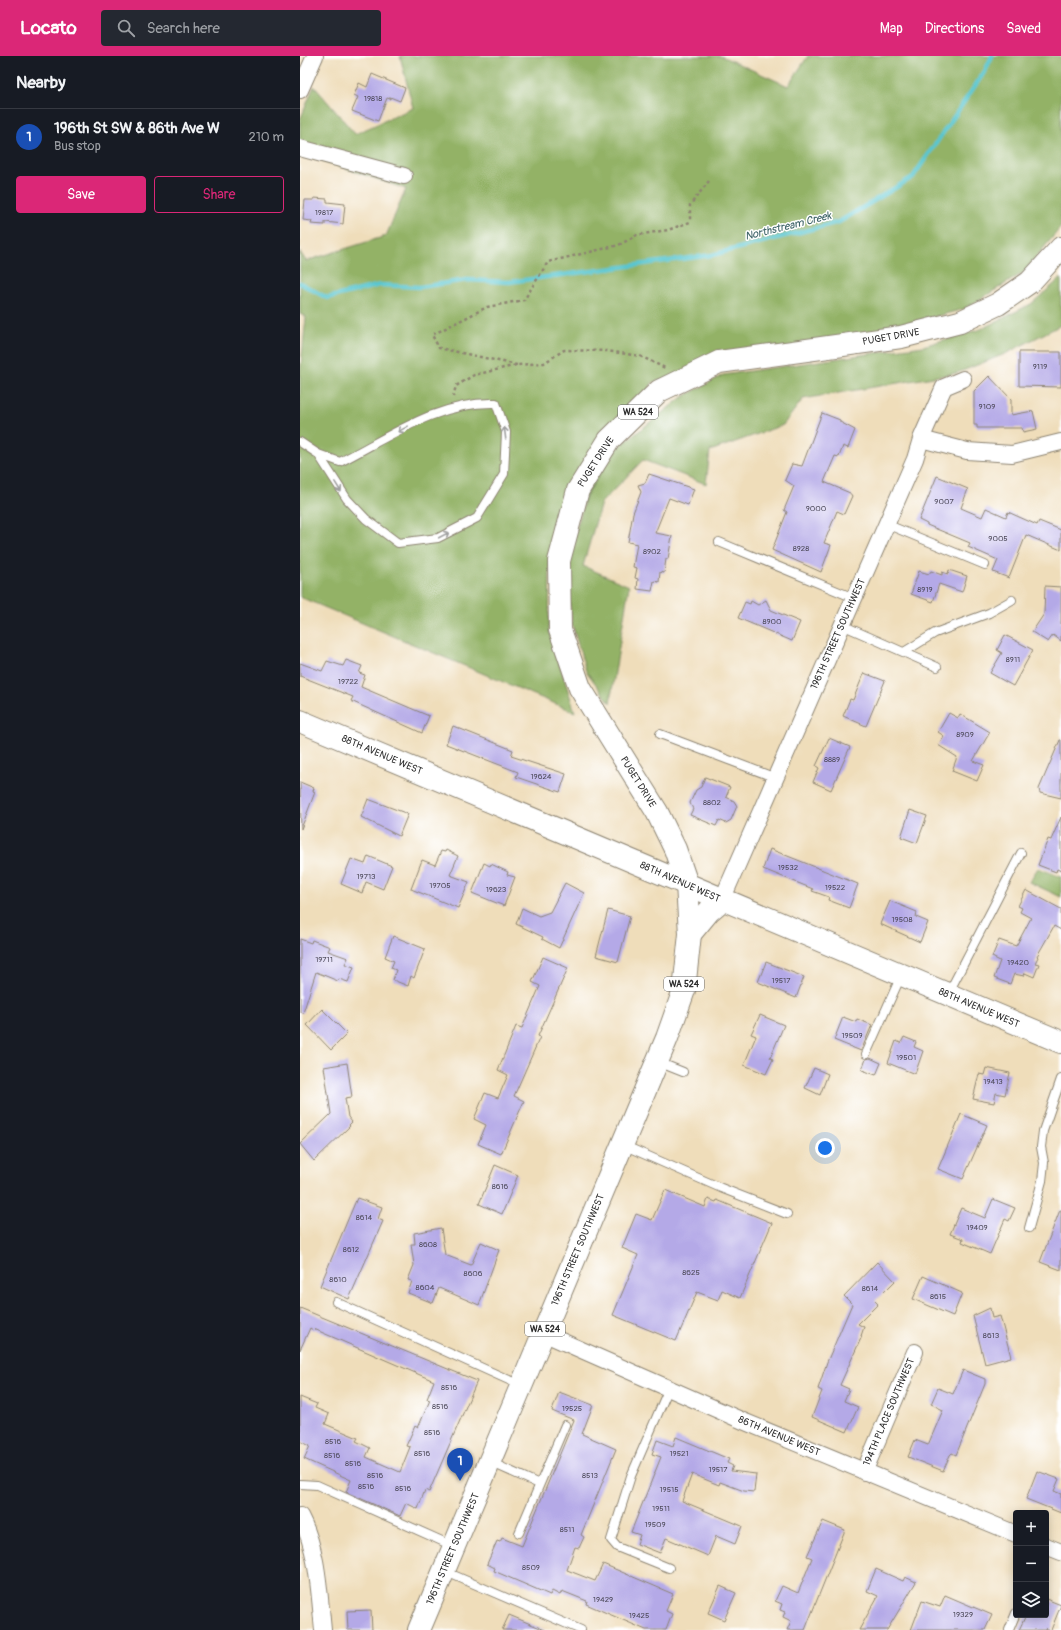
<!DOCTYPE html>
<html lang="en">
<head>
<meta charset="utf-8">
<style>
	body { margin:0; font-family:Pangolin,sans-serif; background:#242831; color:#f1f3f6 }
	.controls { position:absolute; right:12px; bottom:12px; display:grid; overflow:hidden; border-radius:4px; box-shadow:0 2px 10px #0003 }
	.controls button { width:36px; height:36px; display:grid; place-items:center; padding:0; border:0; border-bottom:1px solid #363941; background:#171b24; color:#f1f3f6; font:20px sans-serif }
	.you { position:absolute; left:525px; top:1092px; width:14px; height:14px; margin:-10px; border:3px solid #fff; border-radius:50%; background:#1a73e8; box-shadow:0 0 0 6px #1a73e833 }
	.badge { display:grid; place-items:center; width:26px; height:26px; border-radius:50%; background:#db2777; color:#fff; font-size:13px; font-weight:700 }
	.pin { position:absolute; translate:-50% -33px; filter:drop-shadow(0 1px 2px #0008) }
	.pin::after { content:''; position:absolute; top:21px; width:14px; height:12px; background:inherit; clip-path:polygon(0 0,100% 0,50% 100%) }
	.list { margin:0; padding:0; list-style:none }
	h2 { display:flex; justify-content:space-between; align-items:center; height:52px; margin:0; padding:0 16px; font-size:17px }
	h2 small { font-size:13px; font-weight:400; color:#9ea1a6 }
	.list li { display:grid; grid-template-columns:26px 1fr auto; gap:12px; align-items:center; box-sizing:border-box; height:56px; padding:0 16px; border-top:1px solid #363941 }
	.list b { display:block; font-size:15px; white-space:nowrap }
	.list p { margin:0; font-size:13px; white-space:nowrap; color:#9ea1a6 }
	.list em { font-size:13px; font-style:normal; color:#9ea1a6 }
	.actions { display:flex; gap:8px; padding:12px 16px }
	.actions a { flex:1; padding:9px 0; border:1px solid #db2777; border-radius:4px; text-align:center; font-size:14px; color:#db2777 }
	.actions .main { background:#db2777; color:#fff }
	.icon { flex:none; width:22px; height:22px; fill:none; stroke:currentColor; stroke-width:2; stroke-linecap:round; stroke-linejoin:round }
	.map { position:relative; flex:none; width:761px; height:1574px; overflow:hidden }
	header { display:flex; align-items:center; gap:24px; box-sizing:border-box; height:56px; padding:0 20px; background:#db2777; color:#fff }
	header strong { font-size:19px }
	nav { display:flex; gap:22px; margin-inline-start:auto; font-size:14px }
	.search { width:280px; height:36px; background:#242831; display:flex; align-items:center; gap:10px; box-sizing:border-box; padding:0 14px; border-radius:4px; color:#9ea1a6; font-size:15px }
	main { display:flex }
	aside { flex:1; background:#171b24 }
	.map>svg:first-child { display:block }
	.forest { fill:#93b266; stroke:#5f6e48 }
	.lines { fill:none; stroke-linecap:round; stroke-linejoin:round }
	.stream { stroke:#59c6d0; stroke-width:4.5 }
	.building { fill:#b4a9e7 }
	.lane-casing { stroke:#8d8472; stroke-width:10 }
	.street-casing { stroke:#8d8472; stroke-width:18 }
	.secondary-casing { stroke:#8d8472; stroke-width:24 }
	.primary-casing { stroke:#8d8472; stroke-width:24 }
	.path { stroke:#8d8472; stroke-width:2.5; stroke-dasharray:3 3; stroke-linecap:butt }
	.lane { stroke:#fff; stroke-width:8 }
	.street { stroke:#fff; stroke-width:16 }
	.secondary { stroke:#fff; stroke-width:22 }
	.primary { stroke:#fff; stroke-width:22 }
	.oneway { stroke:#a0a0a0 }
	.labels { text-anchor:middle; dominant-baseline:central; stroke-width:3; stroke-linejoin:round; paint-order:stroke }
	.number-label { font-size:8px; fill:#4d4a5a }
	.shield { fill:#fff; stroke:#6b6b6b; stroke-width:1 }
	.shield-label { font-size:9px; font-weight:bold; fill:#2b2b2b }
	.street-label { font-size:10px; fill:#2b2b2b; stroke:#fff }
	.water-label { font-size:11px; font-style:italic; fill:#3b6165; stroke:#fff }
</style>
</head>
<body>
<header>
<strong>Locato</strong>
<div class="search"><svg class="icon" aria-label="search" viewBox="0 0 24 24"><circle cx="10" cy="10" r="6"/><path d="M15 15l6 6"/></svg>Search here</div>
<nav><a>Map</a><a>Directions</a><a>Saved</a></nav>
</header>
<main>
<aside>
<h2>Nearby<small></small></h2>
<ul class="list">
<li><span class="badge" style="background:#1a4fb4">1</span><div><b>196th St SW &amp; 86th Ave W</b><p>Bus stop</p></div><em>210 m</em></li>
</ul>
<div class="actions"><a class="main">Save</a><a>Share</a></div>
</aside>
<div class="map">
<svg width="761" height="1574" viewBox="0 0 761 1574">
	<rect width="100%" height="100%" fill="#fff"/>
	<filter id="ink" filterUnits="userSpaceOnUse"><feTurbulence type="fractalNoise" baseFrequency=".025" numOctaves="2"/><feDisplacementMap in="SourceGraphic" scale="8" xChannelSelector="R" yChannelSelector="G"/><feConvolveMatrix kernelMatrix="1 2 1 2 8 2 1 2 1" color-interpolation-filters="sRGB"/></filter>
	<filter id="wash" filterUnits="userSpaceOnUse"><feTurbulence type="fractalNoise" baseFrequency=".012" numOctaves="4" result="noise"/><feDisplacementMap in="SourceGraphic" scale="16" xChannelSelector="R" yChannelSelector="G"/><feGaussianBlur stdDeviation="0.9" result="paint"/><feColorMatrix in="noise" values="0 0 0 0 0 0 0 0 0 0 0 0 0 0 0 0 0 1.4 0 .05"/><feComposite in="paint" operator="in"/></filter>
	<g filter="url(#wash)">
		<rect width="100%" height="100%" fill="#efddba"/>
		<path class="forest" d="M100,0H421L488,30L508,0H761V171L723,217L664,253L592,272L353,326L250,503L249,575L275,656L0,541V319L6,261L0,258V196L6,205L86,180L106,133L0,97V64L14,30L55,78L113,52Z
			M761,222V269L705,298L657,317L503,343L483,369L410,395L406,428L343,404L301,447L283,510L329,530L310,647L286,615L272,568L267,520L273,484L287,437L316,393L381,342L423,319L623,290L681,273L731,248Z
			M738,812L761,821V841L729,826Z"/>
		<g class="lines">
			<path class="stream" d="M0,227L27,242L80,229L120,231L167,224L209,226L412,199L539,166L613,121L685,15L692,0"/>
		</g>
		<g id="blocks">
			<path class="building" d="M72,18L105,32L100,45L90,41V43L87,42L78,65L52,55L58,41L54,39L59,27L67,31Z
				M14,142L27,143V146L45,148L43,168L25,166V169L11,168L12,165L3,164L5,144H14Z
				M719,296H761V331L719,330Z
				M689,320L711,343V359L733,355L737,373L723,376L722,372H677V369H674V335Z
				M522,357L540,364V366L555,374L548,392L543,390L539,401L535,400L524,426L550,437L552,440L544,458L537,455L524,487L531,489L521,516L472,494L487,456L484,454L494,430L485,424L492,408L502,410Z
				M349,418L394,433L388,449L369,442L355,477L372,480L368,503H366L364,517L360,516L359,526L354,525L352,535L337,533L338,523L335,522L337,512L333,511L337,488L328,486L333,457L341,436L338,429L345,427Z
				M637,420L668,433L661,452L682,461L686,452L706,461L708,456L737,469L739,465L761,474V494L726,479L709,522L693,516L698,504L668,491L670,487L627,469V468L619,464Z
				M649,514L667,520L662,536L639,528L633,546L611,538L619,515L629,518L631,515L642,519V516L648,518Z
				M745,530L761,531V585L753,579L748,586L732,576L744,558Z
				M466,544L471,554L500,566L492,585L438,562L445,546L450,548L451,545L458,549Z
				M705,579L733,594L713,630L690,617L702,597L697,594Z
				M46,604L62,610L59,617L65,619L61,631L129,660L122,677L51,645L53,641L0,620V607L22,615L27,605L43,610Z
				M564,617L585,625L566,670L543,660L550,643L553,644Z
				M649,657L658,662L660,658L690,676L673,705L684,709L677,725L652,715L657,701L638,689L644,680L638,676Z
				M153,670L213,694L211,700L266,718L260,736L216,721L218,716L146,688Z
				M529,682L550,691L531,734L513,726L519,712L516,710Z
				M760,684H761V742L740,737L739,733Z
				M405,721L430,731L426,741L434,745L437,750L431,764L426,767L419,764L416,770L390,759L393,753L390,747L396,734L401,731Z
				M0,726L14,732L13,735L15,736L1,773Z
				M68,743L108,758L99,780L61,761Z
				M610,754L627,760L617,787L601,781Z
				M761,761V815L757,813L756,816L738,809L748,783L751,784Z
				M470,793L558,828L549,852L528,844L529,841L512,835L513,833L463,813Z
				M146,794L158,800L150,819L169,826L158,852L111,833L122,804L135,809L141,795L145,796Z
				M68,800L92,810L83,833L66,826L62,837L41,828L51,803L65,808Z
				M184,807L190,810L191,808L208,816L207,819L215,821L204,850L172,837Z
				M265,827L284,837L259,892L242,883L243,881L216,868L222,852L239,860L250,856Z
				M726,834L761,853V874L754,870L737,900L738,901L735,907L739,908L734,921L725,917L724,920L714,918L710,928L694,922L700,905L692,901L699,884L716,890L731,862L720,856L722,852L718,850Z
				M590,845L617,856L616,861L628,866L620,886L580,868Z
				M308,854L330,860L318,906L296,900Z
				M93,880L125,893L114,922L111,920L108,930L93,924L96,914L91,912L94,905L85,901Z
				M0,883L11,887L12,884L30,891L28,895L48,902L45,908L54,911L48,926L39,923L38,925L16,916L3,957L0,956Z
				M243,901L268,912L238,980L240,981L214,1040L224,1045L201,1098L178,1088L186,1069L174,1063L185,1037L198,1042L208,1019L198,1014L216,970L222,972L240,930L232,926Z
				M466,906L504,921L496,942L458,926Z
				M22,953L47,978L31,994L7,969Z
				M460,959L484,969L470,1002L473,1003L466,1018L444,1009L456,980L451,978Z
				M543,961L556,966L557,963L572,969L561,995L534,984Z
				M604,981L616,986L614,991L623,995L615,1018L588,1007L596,985L601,987Z
				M570,1002L581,1007L576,1019L562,1014L566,1003Z
				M47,1007L52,1041L45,1042L48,1061L52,1066L49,1069L50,1070L14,1105L0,1088L31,1058L24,1011Z
				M514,1012L528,1018L520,1039L505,1032Z
				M686,1012L710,1017L705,1039L696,1037L694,1047L673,1043L679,1018L684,1019Z
				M661,1058L687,1069L663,1123L638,1113Z
				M195,1109L218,1119L202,1158L179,1148Z
				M365,1134L405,1151L408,1143L416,1146L417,1144L472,1167L440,1242L422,1234L418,1244L397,1236L376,1285L313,1259L338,1199L322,1192L336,1158L352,1164Z
				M57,1142L82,1151L78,1163L83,1165L49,1243L20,1230Z
				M693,1143L715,1152L709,1165L705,1163L690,1198L662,1186L663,1183L650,1178L661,1152L685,1162Z
				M760,1154H761V1214L740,1206Z
				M141,1172L145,1199L171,1209L181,1186L199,1194L179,1249L139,1232L133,1247L108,1237L112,1225L108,1224L114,1209L111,1188H115L114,1177Z
				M577,1206L595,1225L575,1245L578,1248L558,1268L564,1271L561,1280H562L540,1329L549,1333L544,1345L558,1351L547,1376L512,1361L522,1335L518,1333L527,1306L552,1248L544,1240Z
				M623,1220L662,1237L653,1260L613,1243Z
				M0,1252L177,1325L129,1436L125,1434L118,1453L106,1447L100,1460L46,1436L51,1424L4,1403L10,1390L0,1385V1341L17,1348L15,1352L29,1358L25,1368L58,1382L56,1385L70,1392L66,1401L100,1416L110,1391L106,1390L115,1370L118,1372L130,1344L127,1343L134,1325L14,1273L13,1274L10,1272L0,1294Z
				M690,1252L692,1262L700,1260L711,1301L685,1308L673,1260Z
				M663,1314L685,1323V1328L656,1399L652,1397L650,1399L643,1415L608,1401L615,1384L628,1389L643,1354L631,1348L638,1332L653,1338Z
				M259,1336L293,1349L282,1378L316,1393L281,1479L284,1481L279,1492L275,1491L267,1514L295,1525L303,1508L373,1538L366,1555L372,1558L366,1574H346L286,1548L287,1545L262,1535L260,1539L252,1535L250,1539L194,1515L195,1512L187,1508L197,1485L200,1486L202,1482L222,1490L274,1364L252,1355Z
				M376,1381L429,1403L427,1407L433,1410L431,1415L456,1418L454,1436L444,1435L420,1426L419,1429L392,1418L382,1445L442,1470L435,1488L416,1480L408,1500L366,1482L360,1497L337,1488L340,1479L331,1476L361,1401L352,1398L357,1384L373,1390Z
				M737,1415L759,1423L754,1435L761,1438V1457L726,1443Z
				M523,1465L545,1474L505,1574H487L491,1565L483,1561L485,1556L480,1554L482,1548L475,1545L482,1530L498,1537L512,1502L507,1500Z
				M576,1513L603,1525L605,1521L616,1526L587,1574H559L578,1540L567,1535Z
				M420,1530L436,1537L424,1564L408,1557Z
				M645,1539L692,1559L685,1574H611L622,1545L640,1551Z
				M746,1543L761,1549L751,1574H746V1572L745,1574H719L726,1559H746Z
				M71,1554L72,1574H48L47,1555Z
				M209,1559L245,1574H202Z"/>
		</g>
	</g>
	<g filter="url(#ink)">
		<use href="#blocks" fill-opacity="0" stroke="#8d8472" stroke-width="1"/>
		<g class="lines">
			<g class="lane-casing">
				<path id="lane" d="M0,386L18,398L40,406C89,381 139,345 196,347L206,376L204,418L177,462L138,482L98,487L66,463L47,443L18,398
					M586,468L685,509
					M419,486L554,542
					M542,569L637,611
					M604,596L635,577L689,557L712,544
					M360,678L476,722
					M648,938L721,797
					M566,998L601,920
					M358,1006L383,1016
					M323,1089L421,1132L487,1158
					M729,1172L742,1125L744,1107L741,1091L743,1075L761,1023
					M36,1246L220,1329
					M369,1332L331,1420L311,1484L317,1491L369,1512
					M190,1406L239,1428
					M0,1428L17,1429L153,1490
					M219,1477L265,1369
					M144,1515L281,1574
					M709,1574L716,1557"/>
			</g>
			<g class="street-casing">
				<path id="street" d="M0,34L15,0
					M0,92L104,120
					M621,383L667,395L712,398L761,386
					M422,844L615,403L621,383L644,331L663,323
					M243,1277L443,1365L716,1478
					M564,1416L615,1296
					M0,1460C18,1494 19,1535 23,1574
					M746,1490L761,1496"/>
			</g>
			<g class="secondary-casing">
				<path id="secondary" d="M0,665L761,986
					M390,878L409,855L422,844"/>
			</g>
			<g class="primary-casing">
				<path id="primary" d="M119,1574L367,982L384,934L390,878L387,828L375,793L357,756L280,632L260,574L259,505L278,434L309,384L359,335L419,306L601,281L660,266L698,248L730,226L761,192"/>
			</g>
			<path class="path" d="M217,309L139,292L132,279L187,251L224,244L248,206L319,189L337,179L368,174L390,166V149L409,125
				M153,341L156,330L174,319L217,309L244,307L264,294L307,295L340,300L365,312"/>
			<use href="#lane" class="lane"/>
			<use href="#street" class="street"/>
			<use href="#secondary" class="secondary"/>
			<use href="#primary" class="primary"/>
		</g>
		<defs><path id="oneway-shaft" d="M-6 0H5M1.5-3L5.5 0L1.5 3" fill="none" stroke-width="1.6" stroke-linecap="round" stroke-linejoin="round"/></defs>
		<g class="oneway">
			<use href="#oneway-shaft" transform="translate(103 373) rotate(151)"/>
			<use href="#oneway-shaft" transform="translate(205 377) rotate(-97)"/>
			<use href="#oneway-shaft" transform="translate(38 431) rotate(58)"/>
			<use href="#oneway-shaft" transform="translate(144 479) rotate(-28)"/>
		</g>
	</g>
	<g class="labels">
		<g class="number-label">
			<text x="73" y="42">19818</text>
			<text x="24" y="156">19817</text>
			<text x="740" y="310">9119</text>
			<text x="687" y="350">9109</text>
			<text x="644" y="445">9007</text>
			<text x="516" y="452">9000</text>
			<text x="698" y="482">9005</text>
			<text x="501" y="492">8928</text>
			<text x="352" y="495">8902</text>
			<text x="625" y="533">8919</text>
			<text x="472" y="565">8900</text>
			<text x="713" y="603">8911</text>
			<text x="48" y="625">19722</text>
			<text x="665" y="678">8909</text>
			<text x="532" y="703">8889</text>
			<text x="241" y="720">19624</text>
			<text x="412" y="746">8802</text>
			<text x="488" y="811">19532</text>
			<text x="66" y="820">19713</text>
			<text x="140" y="829">19705</text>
			<text x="535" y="831">19522</text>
			<text x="196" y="833">19623</text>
			<text x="602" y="863">19508</text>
			<text x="24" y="903">19711</text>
			<text x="718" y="906">19420</text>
			<text x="481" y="924">19517</text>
			<text x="552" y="979">19509</text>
			<text x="606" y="1001">19501</text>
			<text x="693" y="1025">19413</text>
			<text x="200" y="1130">8616</text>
			<text x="64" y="1161">8614</text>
			<text x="677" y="1171">19409</text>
			<text x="128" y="1188">8608</text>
			<text x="51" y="1193">8612</text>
			<text x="391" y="1216">8625</text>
			<text x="173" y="1217">8606</text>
			<text x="38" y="1223">8610</text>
			<text x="125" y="1231">8604</text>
			<text x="570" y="1232">8614</text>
			<text x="638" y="1240">8615</text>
			<text x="691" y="1279">8613</text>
			<text x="149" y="1331">8516</text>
			<text x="140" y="1350">8516</text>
			<text x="272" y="1352">19525</text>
			<text x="132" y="1376">8516</text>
			<text x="33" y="1385">8516</text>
			<text x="122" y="1397">8516</text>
			<text x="379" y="1397">19521</text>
			<text x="32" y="1399">8516</text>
			<text x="53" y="1407">8516</text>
			<text x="418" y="1413">19517</text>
			<text x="75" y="1419">8516</text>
			<text x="290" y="1419">8513</text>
			<text x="66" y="1430">8516</text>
			<text x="103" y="1432">8516</text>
			<text x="369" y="1433">19515</text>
			<text x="361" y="1452">19511</text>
			<text x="355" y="1468">19509</text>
			<text x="267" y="1473">8511</text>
			<text x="231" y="1511">8509</text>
			<text x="303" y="1543">19429</text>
			<text x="663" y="1558">19329</text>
			<text x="339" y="1559">19425</text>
		</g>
		<g class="shield">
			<rect x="318" y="349" width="40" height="14" rx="3"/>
			<rect x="364" y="921" width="40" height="14" rx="3"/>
			<rect x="225" y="1266" width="40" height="14" rx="3"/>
		</g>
		<g class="shield-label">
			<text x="338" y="356">WA 524</text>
			<text x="384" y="928">WA 524</text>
			<text x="245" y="1273">WA 524</text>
		</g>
		<g class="street-label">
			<text transform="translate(591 281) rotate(-10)">PUGET DRIVE</text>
			<text transform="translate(296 406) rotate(-57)">PUGET DRIVE</text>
			<text transform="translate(538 578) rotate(-66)">196TH STREET SOUTHWEST</text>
			<text transform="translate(82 699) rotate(23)">88TH AVENUE WEST</text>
			<text transform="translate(338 726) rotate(58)">PUGET DRIVE</text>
			<text transform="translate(380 826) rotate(24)">88TH AVENUE WEST</text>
			<text transform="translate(679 952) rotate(23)">88TH AVENUE WEST</text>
			<text transform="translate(278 1194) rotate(-67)">196TH STREET SOUTHWEST</text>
			<text transform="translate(589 1356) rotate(-67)">194TH PLACE SOUTHWEST</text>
			<text transform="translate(479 1380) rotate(23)">86TH AVENUE WEST</text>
			<text transform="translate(153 1493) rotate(-67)">196TH STREET SOUTHWEST</text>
		</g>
		<g class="water-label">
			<text transform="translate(488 170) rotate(-14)">Northstream Creek</text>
		</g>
	</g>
</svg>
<div class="controls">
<button>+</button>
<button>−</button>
<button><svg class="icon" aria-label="layers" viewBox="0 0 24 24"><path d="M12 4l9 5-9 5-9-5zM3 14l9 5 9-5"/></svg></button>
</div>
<div class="you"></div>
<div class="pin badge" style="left:160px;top:1425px;background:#1a4fb4">1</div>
</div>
</main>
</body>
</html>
